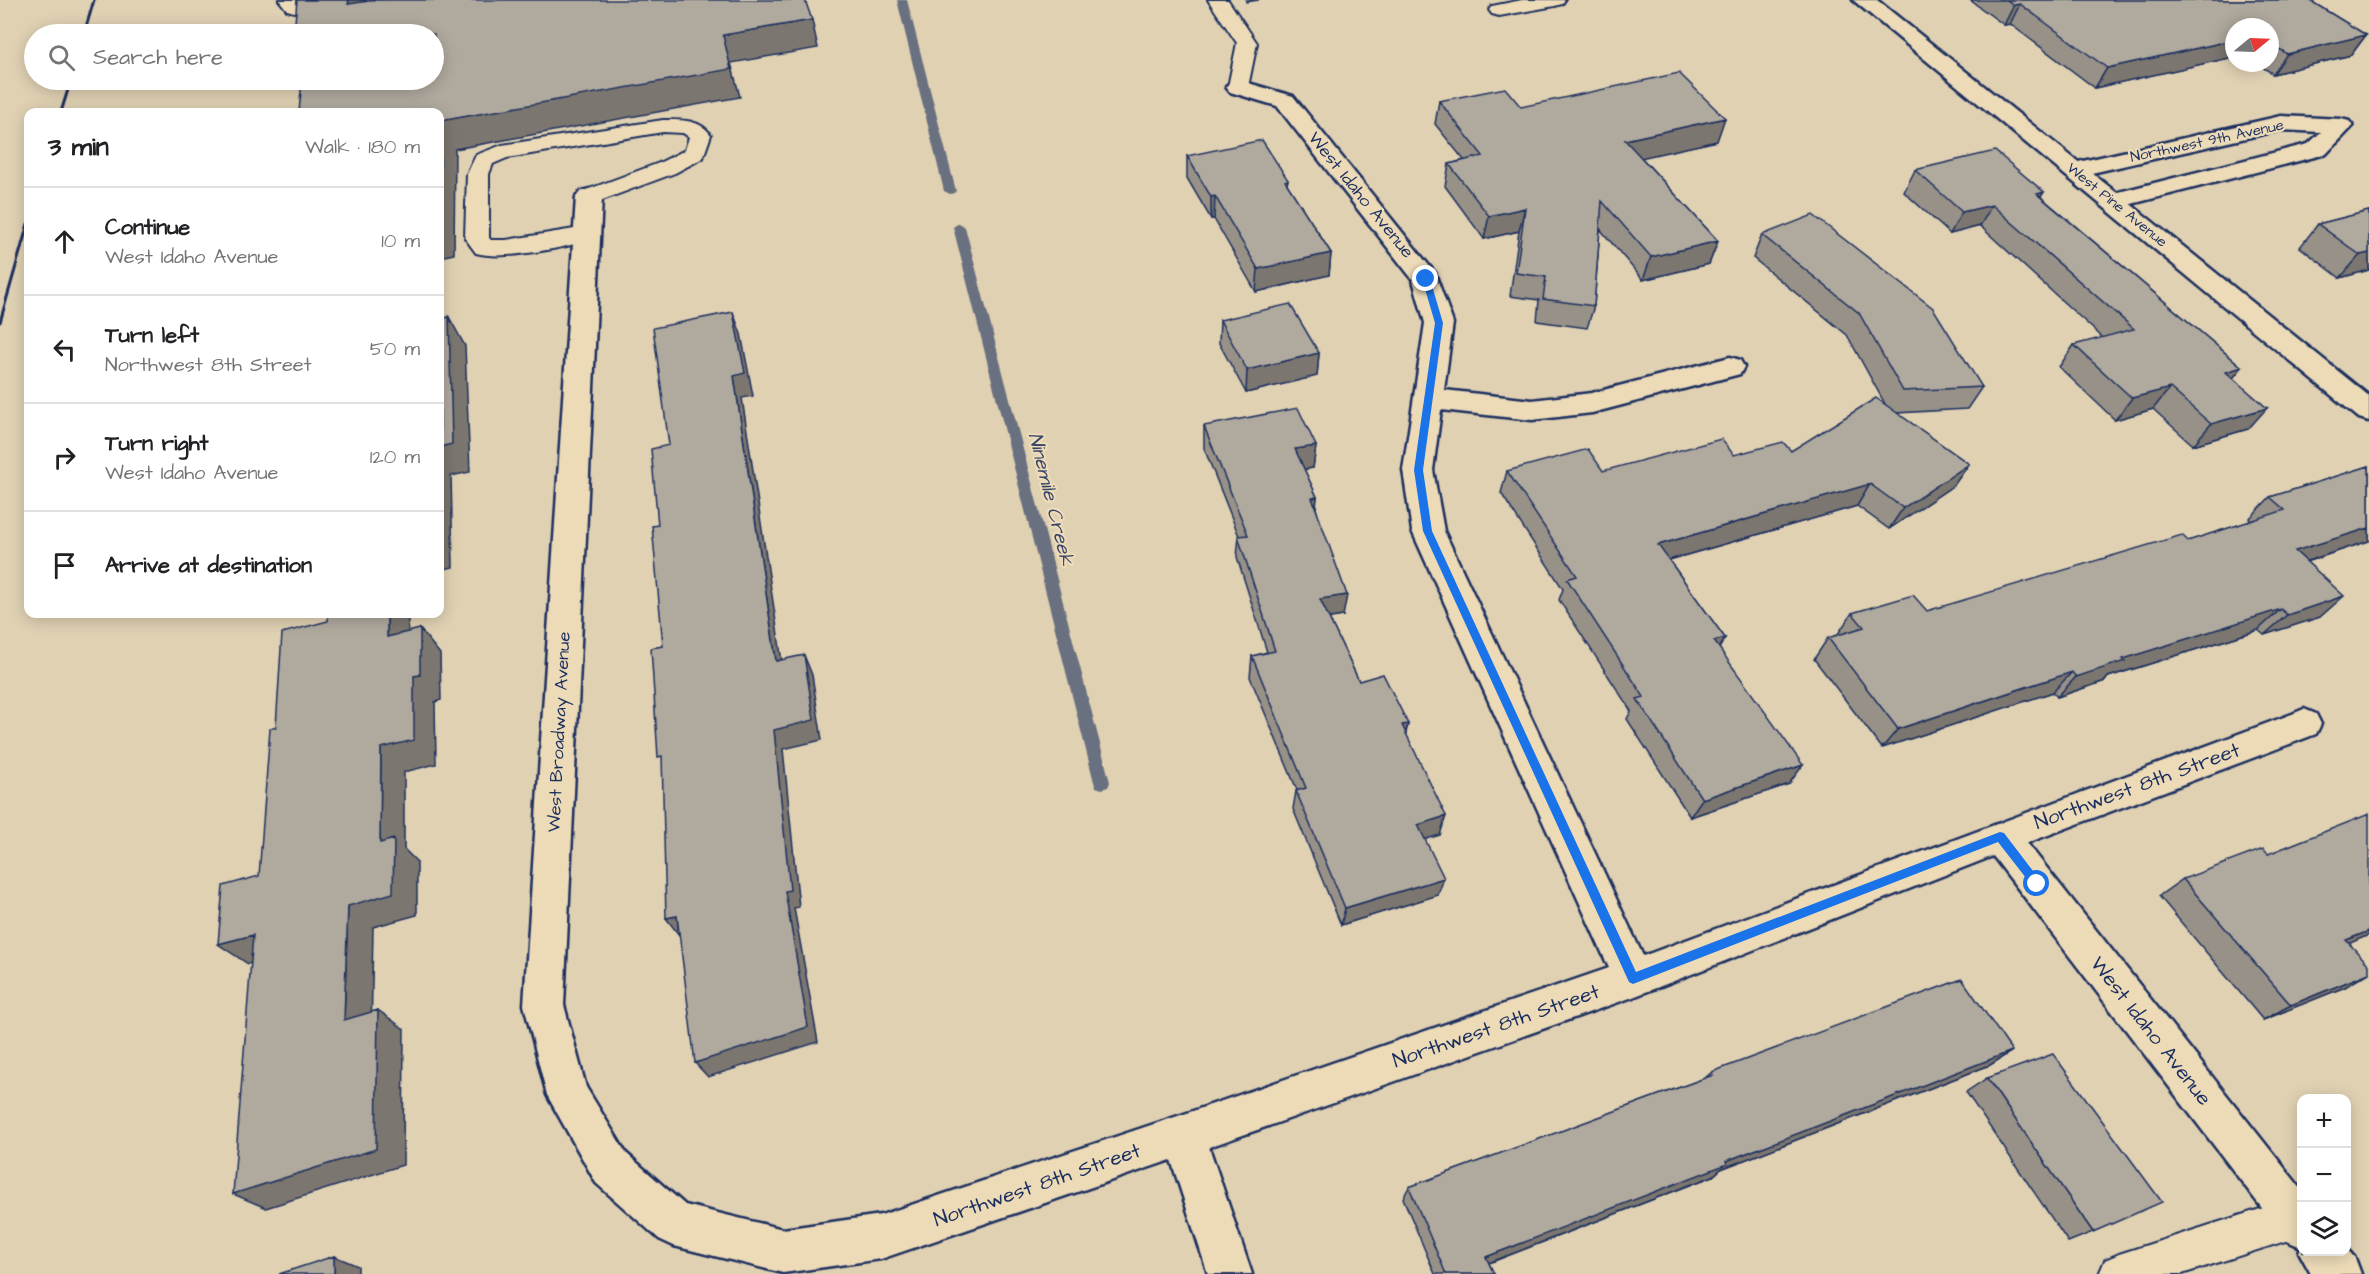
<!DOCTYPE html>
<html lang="en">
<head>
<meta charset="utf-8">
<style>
	body { margin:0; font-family:"Architects Daughter",sans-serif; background:#f6f6f6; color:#202124 }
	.controls { position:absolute; right:18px; bottom:18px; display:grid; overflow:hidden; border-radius:12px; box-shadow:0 3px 15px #0003 }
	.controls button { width:54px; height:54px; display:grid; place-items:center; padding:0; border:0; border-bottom:2px solid #e0e0e0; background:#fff; color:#202124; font:30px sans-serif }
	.compass { position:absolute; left:2225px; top:18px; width:54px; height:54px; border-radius:50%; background:#fff; box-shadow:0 3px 15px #0003; rotate:71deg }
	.stop { position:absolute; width:18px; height:18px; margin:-14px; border:4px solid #1a73e8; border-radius:50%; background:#fff }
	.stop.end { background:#1a73e8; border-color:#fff; box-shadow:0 2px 6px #0008 }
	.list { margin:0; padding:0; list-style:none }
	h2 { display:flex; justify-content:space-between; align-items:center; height:78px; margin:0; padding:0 24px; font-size:26px }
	h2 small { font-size:20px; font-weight:400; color:#757577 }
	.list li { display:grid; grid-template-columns:39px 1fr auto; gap:18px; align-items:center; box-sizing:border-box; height:108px; padding:0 24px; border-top:2px solid #e0e0e0 }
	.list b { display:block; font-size:22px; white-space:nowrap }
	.list p { margin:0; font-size:20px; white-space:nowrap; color:#757577 }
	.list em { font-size:20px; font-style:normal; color:#757577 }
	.icon { flex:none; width:33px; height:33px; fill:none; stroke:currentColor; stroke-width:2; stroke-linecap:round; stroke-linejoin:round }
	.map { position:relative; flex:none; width:2369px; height:1274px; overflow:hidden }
	.search { position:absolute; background:#fff; box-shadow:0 3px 15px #0003; left:24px; top:24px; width:420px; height:66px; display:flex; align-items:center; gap:15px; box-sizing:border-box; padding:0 21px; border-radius:33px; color:#757577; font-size:22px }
	.panel { position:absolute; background:#fff; box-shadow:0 3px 15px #0003; left:24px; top:108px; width:420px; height:510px; border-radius:12px }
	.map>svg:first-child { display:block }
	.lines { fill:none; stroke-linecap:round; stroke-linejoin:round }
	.stream { fill:#696f7f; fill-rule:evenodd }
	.lane-casing { stroke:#1b2f5e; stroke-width:4 }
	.street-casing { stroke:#1b2f5e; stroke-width:5 }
	.secondary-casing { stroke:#1b2f5e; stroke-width:5 }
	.lane { fill:#eddbb8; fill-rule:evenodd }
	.street { fill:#eddbb8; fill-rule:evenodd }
	.secondary { fill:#eddbb8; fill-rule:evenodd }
	.rail { stroke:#1b2f5e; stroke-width:3 }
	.wall { fill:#979188; stroke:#1b2f5e; stroke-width:1.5 }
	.shaded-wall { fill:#7b766f; stroke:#1b2f5e; stroke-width:1.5 }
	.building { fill:#b0a99e; stroke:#1b2f5e; stroke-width:1.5 }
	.route { fill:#1a73e8 }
	.labels { text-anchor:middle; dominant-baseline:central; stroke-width:4.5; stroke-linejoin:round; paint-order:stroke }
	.far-street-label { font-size:15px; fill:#1b2f5e; stroke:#eddbb8 }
	.street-label { font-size:18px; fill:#1b2f5e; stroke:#eddbb8 }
	.water-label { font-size:20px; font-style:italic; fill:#354469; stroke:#eddbb8 }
	.near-street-label { font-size:21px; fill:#1b2f5e; stroke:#eddbb8 }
</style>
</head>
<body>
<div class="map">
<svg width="2369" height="1274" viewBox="0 0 2369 1274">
	<rect width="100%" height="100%" fill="#e0d1b3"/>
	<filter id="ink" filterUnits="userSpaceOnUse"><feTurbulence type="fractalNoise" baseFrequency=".0167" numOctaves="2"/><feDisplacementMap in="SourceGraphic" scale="12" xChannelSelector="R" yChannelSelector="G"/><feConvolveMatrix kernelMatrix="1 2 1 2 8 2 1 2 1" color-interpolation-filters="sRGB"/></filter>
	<g filter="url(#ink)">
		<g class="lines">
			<path class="stream" d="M897,0H907L956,191L954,193L950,194L944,191Z
				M959,223L965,227L1110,782L1108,787L1102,789L1096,787L1094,782L953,227Z"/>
			<g class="lane-casing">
				<path id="lane" d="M279,0H383L380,4L373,6L294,12L287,10Z
					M1208,0H1228L1257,43L1248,87L1245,91L1238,93L1231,91L1228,87L1237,43Z
					M1522,0H1565L1562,4L1555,6L1499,16L1492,14L1489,10L1492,6Z
					M663,120C681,120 700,119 711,135L703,158L675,173L597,202L589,204L581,202L578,197L581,192L659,163L685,150L689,137L683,133L663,132L507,158L493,164L489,174V238L491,240H506L587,227L595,229L599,234L595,239C566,247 504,261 476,253L465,238L467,174L476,155L502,145Z
					M2295,1198L2302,1201V1235L2295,1238L2182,1274H2099L2105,1260L2119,1254Z"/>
			</g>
			<g class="street-casing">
				<path id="street" d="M1238,80L1293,96L1435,273L1453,323L1444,390L1532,400L1592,393L1730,357L1740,360L1744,367L1740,374L1592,413L1532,420L1441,410L1433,470L1444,531L1643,956L2292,714L2304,709L2316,714L2321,724L2316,734L2027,843L2302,1190V1252H2346V1248L2355,1258L2361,1274H2311L2299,1252L2301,1247L2287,1241L1993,856L1633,997L1209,1147L1252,1274H1208L1171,1160L881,1259L783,1273L674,1246L659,1239L596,1183L547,1095L524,1005L576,197L580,192L589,189L598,192L602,197L564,1005L586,1087L626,1153L685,1205L783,1229L881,1215L1184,1114L1609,968L1412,531L1403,470L1425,323L1413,280L1277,106L1230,92L1226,87L1230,82Z
					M2281,116L2341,119L2349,121L2353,126L2326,154L2112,209L2103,206L2099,201L2103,196L2308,144L2321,132L2281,130L2074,177L2065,175L2062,170L2065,165L2074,163Z"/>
			</g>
			<g class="secondary-casing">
				<path id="secondary" d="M1853,0H1877L2369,396V421L2359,418Z"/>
			</g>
			<use href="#lane" class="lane"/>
			<use href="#street" class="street"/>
			<use href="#secondary" class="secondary"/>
			<path class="rail" d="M84,34L94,0
				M61,112L71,80
				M0,322L28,224"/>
		</g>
		<path class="wall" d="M1970,0H2309L2366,35L2351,55L2273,74L2256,63H2270V27H2234V57L2095,88L2010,24L2004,25Z
			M1439,101L1521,107L1717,141L1641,157L1718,241L1709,264L1643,280L1600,229L1594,306L1587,328L1537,321L1539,300L1510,296L1519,231L1484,239L1445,186L1449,164L1464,160L1435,124Z
			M1187,156L1288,180L1287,184L1331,253L1329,275L1256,292L1214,219H1211L1187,178Z
			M1915,170L2041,197L2242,367L2233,378L2248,429L2193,445L2153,409L2115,420L2059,367L2074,345L2103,338L1980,226L1950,234L1904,192Z
			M2369,211V270L2340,278L2300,247L2318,224Z
			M1762,235L1982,387L1967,409L1897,413L1969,464L1954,485L1889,529L1857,506L1669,560L1725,638L1719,648L1789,784L1690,817L1627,719L1631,711L1559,600L1563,589L1501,493L1507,471H1603L1734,455L1791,451L1885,404L1847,335L1753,258Z
			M1220,320L1319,353L1317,376L1246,393L1219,343Z
			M1204,426L1316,446L1313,468L1304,469L1317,497L1316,508L1343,616L1329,618L1359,681L1408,724L1406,733L1440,835L1425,839L1438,895L1341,925L1293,809L1296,791L1297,790L1250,677L1252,656L1267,652L1237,557L1239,536L1204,448Z
			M2369,466V541L2306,562L2320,617L2264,635L2258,630L2108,677L2105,681L2057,697L2053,692L1882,748L1814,659L1828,638L1839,635L1838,634L1852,613L1927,611L2188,541L2251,521L2249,519L2270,497Z
			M2183,879L2345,987L2263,1020L2159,896Z
			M2012,1051L1990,1065L1721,1169L1713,1176L1489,1263L1494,1274H1435L1403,1198L1409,1187L1705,1078L1712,1072Z
			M1987,1078L2093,1232L2068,1242L1966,1092Z"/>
		<path class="shaded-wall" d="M349,0H366L370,8L348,4Z
			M1246,0H1259L1246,2Z
			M2020,4L2010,24L2004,25L2014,5Z
			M812,20L818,48L731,63L740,97L455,149L454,254L440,257V121L723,35Z
			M2366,35L2351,55L2273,74L2287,54Z
			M2234,40V57L2095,88L2107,68Z
			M1725,118L1717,141L1618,163L1625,140Z
			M2044,192L2031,213L2037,194Z
			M1215,196L1214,219H1211V197Z
			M1992,205L1980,226L1950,234L1962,212Z
			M1525,208L1519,231L1484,239L1489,216Z
			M1718,241L1709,264L1643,280L1651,257Z
			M1331,253L1329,275L1256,292L1258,269Z
			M2369,253V270L2340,278L2360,255Z
			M733,312L741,334L753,396L742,398L785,681L776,661L734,376Z
			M449,317L465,346L470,472L451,476L453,567L440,570V447Z
			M1319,353L1317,376L1246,393L1247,370Z
			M2242,367L2224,389L2226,372Z
			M2170,388L2153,409L2115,420L2132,398Z
			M2267,408L2248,429L2193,445L2211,424Z
			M1316,446L1313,468L1293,471L1295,449Z
			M1969,464L1954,485L1889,529L1903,508Z
			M1870,484L1857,506L1648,566L1658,545Z
			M1317,497L1314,519L1312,498Z
			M2369,528V541L2273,572L2295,551Z
			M1347,595L1343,616L1318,620L1320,599Z
			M2344,596L2320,617L2264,635L2287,615Z
			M2281,609L2258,630L2108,677L2105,681L2057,697L2076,677L2123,659Z
			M387,614H408V662L387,637Z
			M420,629L440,654L441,700L435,702L436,764L404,772V849L417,862V915L373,927L371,1039L344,1020L348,906L380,843L381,748L414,676Z
			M1725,638L1714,658V641Z
			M804,655L812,675L822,740L783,749L799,907L794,908L818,1042L708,1077L695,1063L785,891L774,730Z
			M2072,672L2053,692L1882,748L1898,729Z
			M1408,724L1403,743L1402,725Z
			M1803,765L1789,784L1690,817L1702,799Z
			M1446,816L1440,835L1413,843L1418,825Z
			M1444,878L1438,895L1341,925L1345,908Z
			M677,916L679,935L666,918Z
			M2369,931V935L2318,957L2346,940Z
			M253,935L281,955L248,964L218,944Z
			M2369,973L2345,987L2263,1020L2291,1005Z
			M378,1010L404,1029L403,1165L266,1208L233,1194Z
			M2012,1051L1990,1065L1721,1169L1713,1176L1478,1267L1486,1257L1726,1161Z
			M334,1256L358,1266V1274H334Z"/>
		<path class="building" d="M297,0H349L348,4L376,0H805L812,20L723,35L731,69L440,121V187V112H299L302,80H434V34H294Z
			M2007,0H2309L2366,35L2287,54L2270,43V27H2234V40L2107,68L2020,4L2014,5Z
			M1679,73L1725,118L1625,140L1718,241L1651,257L1602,201L1594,306L1543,299L1546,277L1516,273L1525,208L1489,216L1449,164L1483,156L1439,101L1505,88L1521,107Z
			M1262,140L1288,180L1285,181L1331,253L1258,269L1215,196L1211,197L1187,156Z
			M1995,151L2044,192L2037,194L2242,367L2226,372L2267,408L2211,424L2170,388L2132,398L2074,345L2134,329L1992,205L1962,212L1915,170Z
			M2369,211V253L2360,255L2318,224Z
			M1813,215L1933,308L1982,387L1903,391L1859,313L1762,235Z
			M1290,304L1319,353L1247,370L1220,320Z
			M733,312L745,373L734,376L776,661L804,655L814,720L774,730L790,890L785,891L808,1027L695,1063L677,916L666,918L662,756L658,757L651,648L663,646L652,526L658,525L651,449L669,445L653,328Z
			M449,317L452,444L440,447V319Z
			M1876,398L1969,464L1903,508L1870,484L1658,545L1725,638L1714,641L1803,765L1702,799L1637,699L1644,697L1567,579L1577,576L1507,471L1588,449L1603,471L1721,439L1734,455L1783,442L1791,451Z
			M1298,408L1316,446L1295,449L1317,497L1312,498L1347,595L1320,599L1359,681L1383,674L1408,724L1402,725L1446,816L1418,825L1444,878L1345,908L1296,791L1306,788L1252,656L1275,651L1238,536L1248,535L1204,426Z
			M2369,466V528L2295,551L2344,596L2287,615L2281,609L2123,659L2125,661L2076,677L2072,672L1898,729L1828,638L1864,627L1852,613L1913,595L1927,611L2182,535L2188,541L2285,510L2270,497Z
			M328,614H387V637L420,629V675L414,676V740L381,748L380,843L394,839L393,893L348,906L344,1020L378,1010L376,1149L233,1194L253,935L218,944L223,886L259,876L270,729L276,727L282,633L328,621Z
			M2369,814V931L2346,940L2369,965V973L2291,1005L2183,879L2263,849L2268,854Z
			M1962,979L2012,1051L1726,1161L1727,1164L1486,1257L1494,1274H1446L1409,1187L1713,1075L1712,1072Z
			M2053,1054L2162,1202L2093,1232L1987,1078Z
			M334,1256V1274H279Z"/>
	</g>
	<path class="route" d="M1426,276L1430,279L1443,323L1423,470L1432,531L1636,972L2000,832L2004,833L2040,880V887H2033L1998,842L1633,984L1629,982L1423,531L1414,470L1435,323L1422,279Z"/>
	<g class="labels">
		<g class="far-street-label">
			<text transform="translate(2207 141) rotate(-12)">Northwest 9th Avenue</text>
			<text transform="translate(2117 205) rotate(39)">West Pine Avenue</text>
		</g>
		<g class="street-label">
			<text transform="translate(1361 195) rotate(51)">West Idaho Avenue</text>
			<text transform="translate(559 732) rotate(-87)">West Broadway Avenue</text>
		</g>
		<g class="water-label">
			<text transform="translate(1051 499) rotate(76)">Ninemile Creek</text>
		</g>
		<g class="near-street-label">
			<text transform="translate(2137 786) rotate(-20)">Northwest 8th Street</text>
			<text transform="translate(1496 1026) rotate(-19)">Northwest 8th Street</text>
			<text transform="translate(2151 1031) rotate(52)">West Idaho Avenue</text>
			<text transform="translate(1037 1185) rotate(-19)">Northwest 8th Street</text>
		</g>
	</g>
</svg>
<div class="controls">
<button>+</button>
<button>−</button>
<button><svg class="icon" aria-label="layers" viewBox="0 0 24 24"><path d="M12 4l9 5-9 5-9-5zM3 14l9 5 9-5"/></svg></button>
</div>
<svg class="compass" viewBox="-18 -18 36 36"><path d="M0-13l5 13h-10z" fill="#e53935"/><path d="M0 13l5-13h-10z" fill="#757577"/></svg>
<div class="stop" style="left:2037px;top:884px"></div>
<div class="stop end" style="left:1426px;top:279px"></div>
<div class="search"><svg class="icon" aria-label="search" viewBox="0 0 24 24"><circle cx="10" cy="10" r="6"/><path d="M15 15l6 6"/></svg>Search here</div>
<section class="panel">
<h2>3 min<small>Walk · 180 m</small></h2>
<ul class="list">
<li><svg class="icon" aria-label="ahead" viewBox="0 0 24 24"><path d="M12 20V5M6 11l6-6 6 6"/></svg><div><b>Continue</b><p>West Idaho Avenue</p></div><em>10 m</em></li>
<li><svg class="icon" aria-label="left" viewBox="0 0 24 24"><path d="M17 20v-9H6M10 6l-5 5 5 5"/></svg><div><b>Turn left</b><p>Northwest 8th Street</p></div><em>50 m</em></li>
<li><svg class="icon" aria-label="right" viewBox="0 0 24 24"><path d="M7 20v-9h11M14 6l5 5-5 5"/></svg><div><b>Turn right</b><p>West Idaho Avenue</p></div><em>120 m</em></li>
<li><svg class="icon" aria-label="arrive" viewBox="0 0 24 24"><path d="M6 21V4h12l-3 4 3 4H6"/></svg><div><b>Arrive at destination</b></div></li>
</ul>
</section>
</div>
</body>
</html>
